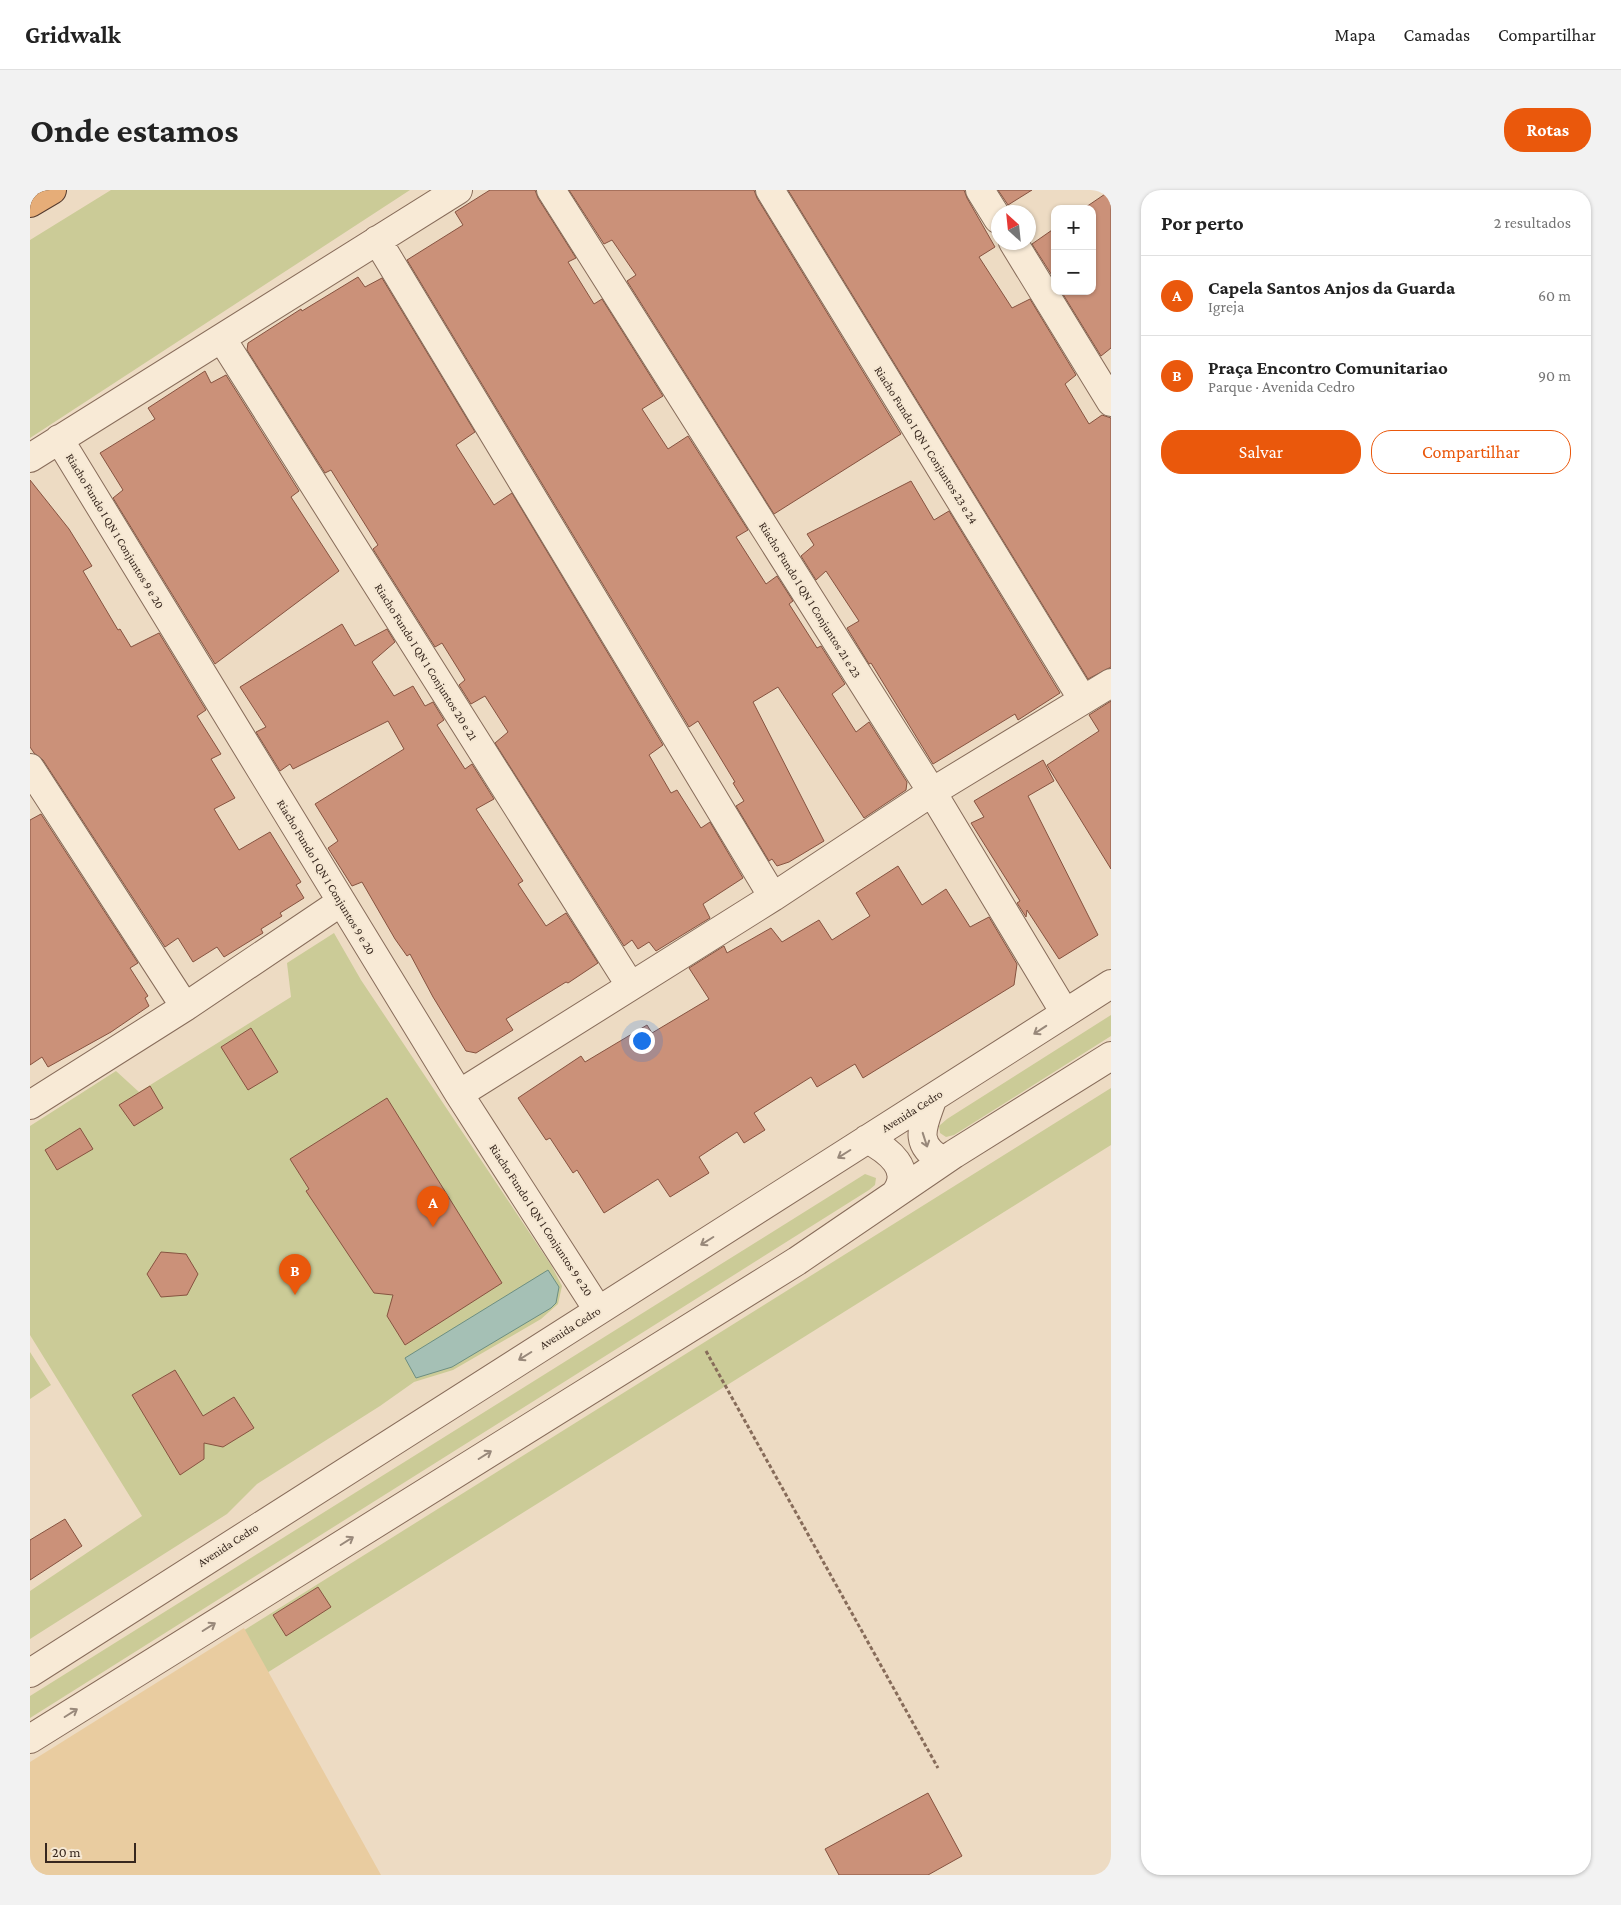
<!DOCTYPE html>
<html lang="pt">
<head>
<meta charset="utf-8">
<style>
	body { margin:0; font-family:"Crimson Pro",serif; background:#f2f2f2; color:#222 }
	.controls { position:absolute; right:15px; top:15px; display:grid; overflow:hidden; border-radius:10px; box-shadow:0 1px 4px #0004 }
	.controls button { width:45px; height:45px; display:grid; place-items:center; padding:0; border:0; border-bottom:1px solid #e0e0e0; background:#fff; color:#222; font:25px sans-serif }
	.compass { position:absolute; left:961px; top:15px; width:45px; height:45px; border-radius:50%; background:#fff; box-shadow:0 1px 4px #0004; rotate:333deg }
	.scale { position:absolute; left:15px; bottom:12px; width:91px; box-sizing:border-box; padding-left:5px; border:2px solid #37271e; border-top:0; font-size:14px; line-height:18px; white-space:nowrap; color:#37271e; -webkit-text-stroke:4px #f5e7d2; paint-order:stroke }
	.you { position:absolute; left:611px; top:850px; width:18px; height:18px; margin:-12px; border:4px solid #fff; border-radius:50%; background:#1a73e8; box-shadow:0 0 0 8px #1a73e833 }
	.badge { display:grid; place-items:center; width:32px; height:32px; border-radius:50%; background:#ea580c; color:#fff; font-size:16px; font-weight:700 }
	.pin { position:absolute; translate:-50% -41px; filter:drop-shadow(0 1px 2px #0008) }
	.pin::after { content:''; position:absolute; top:26px; width:18px; height:15px; background:inherit; clip-path:polygon(0 0,100% 0,50% 100%) }
	.list { margin:0; padding:0; list-style:none }
	h2 { display:flex; justify-content:space-between; align-items:center; height:65px; margin:0; padding:0 20px; font-size:21px }
	h2 small { font-size:16px; font-weight:400; color:#767676 }
	.list li { display:grid; grid-template-columns:32px 1fr auto; gap:15px; align-items:center; box-sizing:border-box; height:80px; padding:0 20px; border-top:1px solid #e0e0e0 }
	.list b { display:block; font-size:19px; white-space:nowrap }
	.list p { margin:0; font-size:16px; white-space:nowrap; color:#767676 }
	.list em { font-size:16px; font-style:normal; color:#767676 }
	.actions { display:flex; gap:10px; padding:15px 20px }
	.actions a { flex:1; padding:11px 0; border:1px solid #ea580c; border-radius:20px; text-align:center; font-size:18px; color:#ea580c }
	.actions .main { background:#ea580c; color:#fff }
	.map { position:relative; flex:none; width:1081px; height:1685px; overflow:hidden; border-radius:20px }
	header { display:flex; align-items:center; gap:30px; box-sizing:border-box; height:70px; padding:0 25px; background:#fff; border-bottom:1px solid #e0e0e0 }
	header strong { font-size:24px }
	nav { display:flex; gap:28px; margin-inline-start:auto; font-size:18px }
	.intro { display:flex; align-items:center; justify-content:space-between; box-sizing:border-box; height:120px; padding:0 30px }
	h1 { margin:0; font-size:35px }
	.button { padding:12px 22px; border-radius:20px; background:#ea580c; color:#fff; font-size:18px; font-weight:700 }
	main { display:flex; gap:30px; padding:0 30px }
	aside { flex:1; background:#fff; border-radius:20px; box-shadow:0 1px 4px #0004 }
	.map>svg:first-child { display:block }
	.green { fill:#cbcb97 }
	.sand { fill:#e9cca0 }
	.water { fill:#a5c0b5; stroke:#6c8e81 }
	.building { fill:#cb9179; stroke:#865340 }
	.lines { fill:none; stroke-linecap:round; stroke-linejoin:round }
	.minor-casing { stroke:#876c5a; stroke-width:30 }
	.tertiary-casing { stroke:#876c5a; stroke-width:30 }
	.trunk-casing { stroke:#553b2e; stroke-width:30 }
	.path { stroke:#876c5a; stroke-width:3; stroke-dasharray:4 2.5; stroke-linecap:butt }
	.minor { stroke:#f8ead6; stroke-width:28 }
	.tertiary { stroke:#f8ead6; stroke-width:28 }
	.trunk { stroke:#e6ad78; stroke-width:28 }
	.oneway { stroke:#98887a }
	.labels { text-anchor:middle; dominant-baseline:central; stroke-width:4; stroke-linejoin:round; paint-order:stroke }
	.street-label { font-size:12px; fill:#37271e; stroke:#f5e7d2 }
</style>
</head>
<body>
<header>
<strong>Gridwalk</strong>
<nav><a>Mapa</a><a>Camadas</a><a>Compartilhar</a></nav>
</header>
<div class="intro"><h1>Onde estamos</h1><a class="button">Rotas</a></div>
<main>
<div class="map">
<svg width="1081" height="1685" viewBox="0 0 1081 1685">
	<rect width="100%" height="100%" fill="#eddbc3"/>
	<path class="green" d="M81,0H380L0,248V50Z
		M304,743L331,790L521,1075L532,1096L528,1114L511,1129L423,1180L384,1192L350,1216L227,1294L197,1324L0,1449V1401L112,1326L0,1145V936L86,881L109,902L261,807L257,773Z
		M1081,825V846L924,945L916,947L910,943L909,936L917,929Z
		M1081,898V955L0,1631V1574Z
		M835,984L846,988L845,995L839,1000L0,1528V1506Z
		M0,1162L21,1195L0,1209Z"/>
	<path class="sand" d="M214,1438L351,1685H0V1572Z"/>
	<path class="water" d="M518,1080L529,1097L526,1113L521,1118L422,1177L386,1188L375,1168Z"/>
	<path class="building" d="M460,0H505L508,8L546,68L538,72L564,114L572,109L633,206L612,219L638,259L658,246L718,340L706,347L736,394L747,386L763,411L759,414L787,458L791,456L815,494L802,504L826,542L839,532L877,592L876,600L834,628L748,497L723,512L794,651L759,672L747,676L742,669L739,671L706,616L714,611L703,593L705,592L668,531L659,537L377,70L433,35L425,22Z
		M539,0H724L727,8L871,244L744,324L597,91L606,85L582,50L574,54Z
		M758,0H934L937,8L965,57L949,67L982,118L1000,109L1046,185L1035,194L1059,234L1072,225L1081,228V477L1058,489Z
		M968,0H1002L978,15Z
		M1081,0V158L1071,166L1031,101H1062V19H1053Z
		M1025,38V90L1002,54Z
		M328,87L335,97L352,88L445,242L426,255L464,315L482,303L633,555L619,565L641,603L647,600L671,638L680,632L713,688L673,714L680,728L626,761L619,752L608,759L602,750L594,756L465,553L478,542L455,506L441,514L429,495L435,490L412,453L405,457L343,359L348,355L301,280L295,283L217,160L218,153L271,119L272,121Z
		M175,181L181,193L196,185L269,301L261,307L309,381L185,474L83,308L93,300L70,263L125,229L118,218Z
		M0,290L39,339L62,376L53,381L88,440L90,439L101,457L129,443L176,520L167,526L191,564L181,569L205,608L184,619L209,660L240,642L271,692L266,695L274,708L250,723L252,726L231,739L233,743L194,767L187,757L163,772L148,748L135,757L13,570L4,563L0,557Z
		M881,291L904,330L919,321L1030,503L988,530L985,524L903,574L841,473L839,474L817,438L829,431L796,381L786,390L771,366L784,355L777,344Z
		M312,434L325,456L357,439L365,452L342,472L364,506L383,496L395,516L403,512L414,530L407,535L435,579L442,574L464,609L446,619L493,691L488,694L516,736L536,723L568,773L538,793L536,792L476,829L483,840L446,863L436,861L403,807L380,764L377,766L365,749L332,692L322,696L298,658L308,651L285,614L374,559L358,531L263,579L260,574L250,581L226,542L236,537L210,497Z
		M1081,511V679L1017,575L1069,541L1059,525Z
		M1013,570L1024,591L998,606L1068,745L1029,769L997,720L996,727L987,713L990,711L941,633L954,627L944,611Z
		M11,624L108,773L100,778L118,806L115,808L119,816L81,842L18,877L12,867L0,875V630Z
		M868,676L892,715L916,699L940,737L959,727L987,774L984,795L833,888L825,874L787,897L781,887L724,923L735,940L714,953L707,942L669,967L679,983L640,1007L628,989L574,1023L547,980L543,983L520,948L516,950L488,908L551,866L555,872L617,835L622,843L679,809L659,778L694,756L697,763L741,738L752,752L789,730L802,750L840,726L826,703Z
		M221,838L248,882L218,900L191,857Z
		M120,896L133,918L104,936L89,915Z
		M357,908L472,1093L375,1155L357,1126L363,1105L344,1103L276,1001L279,999L260,969Z
		M50,938L63,959L27,980L15,960Z
		M131,1062L156,1064L168,1084L157,1105L131,1107L117,1084Z
		M145,1180L173,1226L204,1207L224,1238L193,1257L174,1253V1269L150,1285L102,1205Z
		M35,1329L52,1356L0,1390V1350Z
		M288,1397L301,1417L256,1446L243,1425Z
		M898,1603L932,1666L898,1685H809L795,1659Z"/>
	<g class="lines">
		<g class="minor-casing">
			<path id="minor" d="M521,0L902,602L1035,823
				M740,0L1053,510
				M950,0L968,29
				M347,50L743,707
				M983,52L1081,212
				M192,149L600,795
				M29,249L429,904L568,1120
				M0,268L428,0
				M0,578L155,817
				M429,904L743,707L902,602L1081,493
				M0,915L155,817L311,712"/>
		</g>
		<g class="tertiary-casing">
			<path id="tertiary" d="M902,910C893,936 882,954 913,971L924,964
				M837,949C858,960 884,979 865,1004
				M0,1483L1081,794
				M0,1549L767,1071L924,964L1081,866"/>
		</g>
		<g class="trunk-casing">
			<path id="trunk" d="M0,13L22,0"/>
		</g>
		<path class="path" d="M676,1161L908,1578"/>
		<use href="#minor" class="minor"/>
		<use href="#tertiary" class="tertiary"/>
		<use href="#trunk" class="trunk"/>
	</g>
	<defs><path id="oneway-shaft" d="M-6 0H5M1.5-3L5.5 0L1.5 3" fill="none" stroke-width="1.6" stroke-linecap="round" stroke-linejoin="round" transform="scale(1.25)"/></defs>
	<g class="oneway">
		<use href="#oneway-shaft" transform="translate(1010 840) rotate(147)"/>
		<use href="#oneway-shaft" transform="translate(895 950) rotate(72)"/>
		<use href="#oneway-shaft" transform="translate(814 964) rotate(148)"/>
		<use href="#oneway-shaft" transform="translate(677 1051) rotate(148)"/>
		<use href="#oneway-shaft" transform="translate(495 1166) rotate(148)"/>
		<use href="#oneway-shaft" transform="translate(455 1265) rotate(-32)"/>
		<use href="#oneway-shaft" transform="translate(317 1351) rotate(-32)"/>
		<use href="#oneway-shaft" transform="translate(179 1437) rotate(-32)"/>
		<use href="#oneway-shaft" transform="translate(41 1523) rotate(-32)"/>
	</g>
	<g class="labels">
		<g class="street-label">
			<text transform="translate(896 255) rotate(58)">Riacho Fundo I QN 1 Conjuntos 23 e 24</text>
			<text transform="translate(85 341) rotate(59)">Riacho Fundo I QN 1 Conjuntos 9 e 20</text>
			<text transform="translate(780 410) rotate(58)">Riacho Fundo I QN 1 Conjuntos 21 e 23</text>
			<text transform="translate(396 472) rotate(58)">Riacho Fundo I QN 1 Conjuntos 20 e 21</text>
			<text transform="translate(296 687) rotate(59)">Riacho Fundo I QN 1 Conjuntos 9 e 20</text>
			<text transform="translate(882 921) rotate(-32)">Avenida Cedro</text>
			<text transform="translate(511 1030) rotate(57)">Riacho Fundo I QN 1 Conjuntos 9 e 20</text>
			<text transform="translate(540 1138) rotate(-32)">Avenida Cedro</text>
			<text transform="translate(198 1355) rotate(-33)">Avenida Cedro</text>
		</g>
	</g>
</svg>
<div class="controls">
<button>+</button>
<button>−</button>
</div>
<svg class="compass" viewBox="-18 -18 36 36"><path d="M0-13l5 13h-10z" fill="#e53935"/><path d="M0 13l5-13h-10z" fill="#767676"/></svg>
<div class="scale">20 m</div>
<div class="you"></div>
<div class="pin badge" style="left:403px;top:1037px">A</div>
<div class="pin badge" style="left:265px;top:1105px">B</div>
</div>
<aside>
<h2>Por perto<small>2 resultados</small></h2>
<ul class="list">
<li><span class="badge">A</span><div><b>Capela Santos Anjos da Guarda</b><p>Igreja</p></div><em>60 m</em></li>
<li><span class="badge">B</span><div><b>Praça Encontro Comunitariao</b><p>Parque · Avenida Cedro</p></div><em>90 m</em></li>
</ul>
<div class="actions"><a class="main">Salvar</a><a>Compartilhar</a></div>
</aside>
</main>
</body>
</html>
